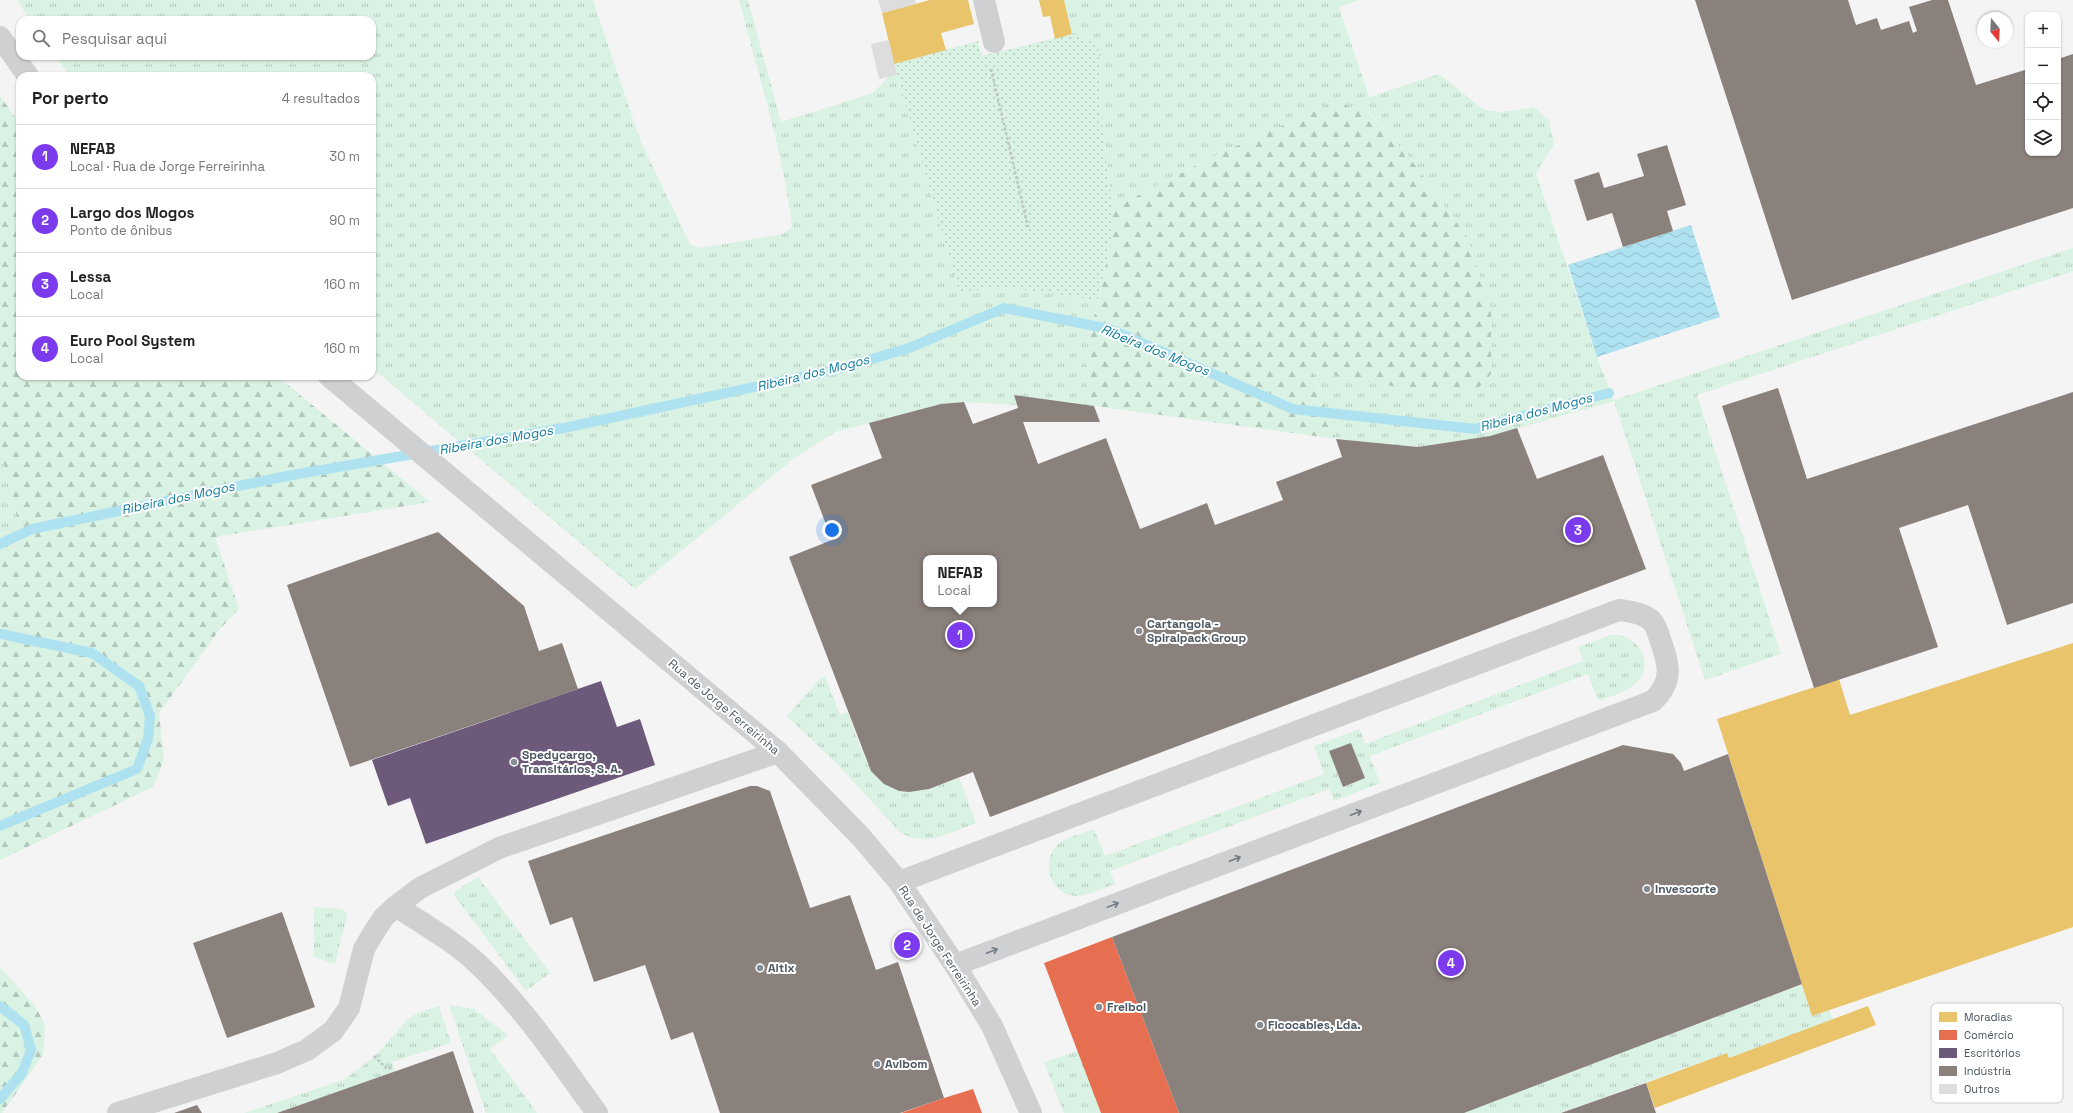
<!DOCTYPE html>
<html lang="pt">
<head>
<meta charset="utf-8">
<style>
	body { margin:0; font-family:"Space Grotesk",sans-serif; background:#f6f6f6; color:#222 }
	.controls { position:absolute; right:12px; top:12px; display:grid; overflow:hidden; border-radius:8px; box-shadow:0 1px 3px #0004 }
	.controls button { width:36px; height:36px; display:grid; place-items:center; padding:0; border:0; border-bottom:1px solid #e0e0e0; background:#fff; color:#222; font:20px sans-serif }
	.compass { position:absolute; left:1977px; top:12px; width:36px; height:36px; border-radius:50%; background:#fff; box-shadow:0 1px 3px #0004; rotate:162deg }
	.you { position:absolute; left:832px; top:530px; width:14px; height:14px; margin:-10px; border:3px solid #fff; border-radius:50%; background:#1a73e8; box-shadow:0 0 0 6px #1a73e833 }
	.badge { display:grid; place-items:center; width:26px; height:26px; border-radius:50%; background:#7c3aed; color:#fff; font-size:13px; font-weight:700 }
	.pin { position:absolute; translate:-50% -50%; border:2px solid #fff; box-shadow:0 1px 4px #0006 }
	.popup { position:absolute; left:923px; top:555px; width:74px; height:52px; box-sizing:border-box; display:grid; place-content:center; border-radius:8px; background:#fff; filter:drop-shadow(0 1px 3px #0005); font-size:13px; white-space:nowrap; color:#767676 }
	.popup b { font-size:15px; color:#222 }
	.popup::after { content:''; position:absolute; left:50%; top:100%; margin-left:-8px; border:8px solid transparent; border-top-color:#fff }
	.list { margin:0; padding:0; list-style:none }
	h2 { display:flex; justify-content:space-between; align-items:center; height:52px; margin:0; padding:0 16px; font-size:17px }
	h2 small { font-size:13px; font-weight:400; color:#767676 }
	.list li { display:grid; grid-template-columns:26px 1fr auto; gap:12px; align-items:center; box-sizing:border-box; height:64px; padding:0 16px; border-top:1px solid #e0e0e0 }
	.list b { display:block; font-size:15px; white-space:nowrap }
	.list p { margin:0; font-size:13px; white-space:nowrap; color:#767676 }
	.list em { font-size:13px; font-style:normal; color:#767676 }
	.icon { flex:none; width:22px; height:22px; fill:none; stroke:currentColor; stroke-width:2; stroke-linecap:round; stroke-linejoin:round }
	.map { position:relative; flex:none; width:2073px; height:1113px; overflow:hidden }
	.search { position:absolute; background:#fff; box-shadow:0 1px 3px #0004; left:16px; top:16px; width:360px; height:44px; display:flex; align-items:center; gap:10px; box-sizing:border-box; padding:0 14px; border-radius:12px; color:#767676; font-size:15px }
	.panel { position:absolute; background:#fff; box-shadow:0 1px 3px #0004; left:16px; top:72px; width:360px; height:308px; border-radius:12px }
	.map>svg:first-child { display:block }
	.grass { fill:url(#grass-tufts); fill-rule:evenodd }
	.forest { fill:url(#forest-firs) }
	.garden { fill:url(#garden-dots) }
	.water { fill:url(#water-waves) }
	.homes { fill:#e9c46a }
	.shops { fill:#e76f51 }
	.offices { fill:#6d597a }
	.industry { fill:#8a817c; fill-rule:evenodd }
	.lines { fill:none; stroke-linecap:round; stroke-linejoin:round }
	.stream { stroke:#aee2f0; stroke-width:10 }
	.building { fill:#ddddde }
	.path { stroke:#bcc7c4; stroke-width:2.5; stroke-dasharray:3 2; stroke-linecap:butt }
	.minor { stroke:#ced0d2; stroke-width:22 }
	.oneway { stroke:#727b83 }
	.poi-dot { fill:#868d94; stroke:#fff; stroke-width:1.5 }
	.labels { text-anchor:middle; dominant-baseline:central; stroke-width:4; stroke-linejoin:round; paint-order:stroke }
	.poi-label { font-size:12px; font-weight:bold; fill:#4a5661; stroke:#fff; text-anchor:start }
	.street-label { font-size:12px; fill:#4a5661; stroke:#fff }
	.water-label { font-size:13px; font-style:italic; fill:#0c7c9b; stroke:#fff }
	.key { fill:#fff; stroke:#c9ccd0; stroke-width:1 }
	.key-label { font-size:11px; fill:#4a5661 }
</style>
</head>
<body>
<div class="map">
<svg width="2073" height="1113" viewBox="0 0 2073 1113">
	<defs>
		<pattern id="grass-tufts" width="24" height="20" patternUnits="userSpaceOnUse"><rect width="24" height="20" fill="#d9f2e3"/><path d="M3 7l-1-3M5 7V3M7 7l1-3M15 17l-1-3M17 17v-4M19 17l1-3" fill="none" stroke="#b2c7bb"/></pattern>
		<pattern id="forest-firs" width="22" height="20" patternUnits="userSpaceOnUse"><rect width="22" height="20" fill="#d9f2e3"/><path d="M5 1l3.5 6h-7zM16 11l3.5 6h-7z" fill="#b2c7bb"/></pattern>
		<pattern id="garden-dots" width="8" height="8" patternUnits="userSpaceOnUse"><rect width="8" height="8" fill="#d9f2e3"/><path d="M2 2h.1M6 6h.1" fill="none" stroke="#b2c7bb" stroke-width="1.8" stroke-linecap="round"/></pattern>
		<pattern id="water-waves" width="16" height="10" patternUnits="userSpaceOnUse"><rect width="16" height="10" fill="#aee2f0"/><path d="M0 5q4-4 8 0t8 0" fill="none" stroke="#90bac6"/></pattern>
	</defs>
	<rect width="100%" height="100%" fill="#f4f4f4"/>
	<path class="grass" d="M17,0H593L640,140L690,244L700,248L783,234L792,227C783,151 758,74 739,0H748L781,122L873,93L889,76L897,75L959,291L1012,288L1098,300L1083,373L1094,406L1014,395L1017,405L964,402L941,404L835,432L793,459L635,589L372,368V76H70L55,56H372V20H30Z
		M1064,0H1359L1339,7L1369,97L1439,74L1484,110L1502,112L1533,107L1549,120L1554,144L1536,173L1597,357L1614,400L2073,248V271L1697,395L1781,654L1705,680L1614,401L1490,436L1418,447L1336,439L1312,371L1364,381L1410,158L1369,112L1335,102L1216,155L1112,209L1102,123L1098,44L1072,34Z
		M0,449L20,529L0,535Z
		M1611,635C1635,632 1656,661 1638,681C1628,692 1611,696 1598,701L1588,674L1370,756L1380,783L1334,801L1329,789L1110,871L1115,884C1103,888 1089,896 1076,896C1051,895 1040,863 1057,845C1066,837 1083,833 1094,829L1105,856L1324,774L1314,746L1360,729L1365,744L1583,661L1578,647ZM1351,743L1365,778L1343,787L1329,751Z
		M825,676L840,715L848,712C860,745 871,799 918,791C932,789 946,782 959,778L976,823C951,832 922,850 898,830L837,764L787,716L819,680Z
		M478,877L550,973L526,991L454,895L455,891Z
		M314,907L341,909L346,912L347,916L335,964L314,957Z
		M1802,984L1812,1016L1829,1010L1833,1020L1729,1058L1727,1053L1560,1113H1464Z
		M449,1005L474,1009L508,1035L490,1049L537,1113H486Z
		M439,1006L451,1043L392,1062L395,1072L276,1113H244L345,1079L373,1058L407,1020L417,1013Z
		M1078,1051L1101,1113H1064L1044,1062Z"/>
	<path class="forest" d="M0,96L20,124V376H277L430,502L215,537L239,609L220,629L159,713L164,759L153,787L0,860V535L20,529L0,449Z
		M1335,102L1368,112L1410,158L1467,237L1491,308V374L1479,387L1412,390L1312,371L1336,439L1094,406L1083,373L1112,235V209L1216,155Z
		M0,967L35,1006L45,1024L43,1055L2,1113H0Z"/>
	<path class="garden" d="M1072,34L1098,44L1102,123L1112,209V235L1098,300L1012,288L959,291L894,64L978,41L982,56Z"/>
	<path class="water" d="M1691,225L1720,317L1597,357L1568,265Z"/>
	<path class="homes" d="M930,0H968L974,24L941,33L946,50L894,64L882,13Z
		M1039,0H1064L1072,34L1055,39L1050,16L1043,17Z
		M2073,643V927L1812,1016L1717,719L1839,679L1850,715Z
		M1868,1006L1876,1025L1655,1108L1646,1083L1727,1053L1729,1058Z"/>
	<path class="shops" d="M1112,937L1179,1113H1101L1044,963Z
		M973,1089L982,1113H901L944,1098Z"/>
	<path class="offices" d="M601,681L617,727L640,719L655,765L426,844L410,798L388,806L372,760Z"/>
	<path class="industry" d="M1695,0H1848L1856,25L1877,18L1881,30L1909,21L1913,33L1917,31L1909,7L1932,0H1948L1976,85L2028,69V153H2058V59L2073,54V208L1792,300Z
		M1667,145L1686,205L1667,211L1673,231L1623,247L1612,213L1587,221L1574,180L1599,172L1604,188L1644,176L1637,154Z
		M1778,388L1807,479L2073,392V603L2007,625L1968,505L1899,528L1938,647L1814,688L1722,406Z
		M1014,395L1094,406L1100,422H1023L1038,464L1106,438L1140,529L1207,503L1215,525L1283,500L1276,482L1342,457L1336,439L1418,447L1490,436L1517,428L1537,479L1603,455L1646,569L990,817L973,772L929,789L909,792L899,791L884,784L871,771L789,557L832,540L811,485L882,458L869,423L941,404L964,402L973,424L1018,408ZM926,558H994V604H926Z
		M438,532L524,606L539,651L562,643L578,689L350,767L287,585Z
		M1351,743L1365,778L1343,787L1329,751Z
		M1623,745L1673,754L1681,763L1684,771L1728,754L1802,984L1464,1113H1179L1112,937Z
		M750,786H757L770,791L810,908L850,895L876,970L898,962L944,1098L900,1113H720L693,1032L671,1040L645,965L594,982L572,917L550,925L528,861Z
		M282,912L315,1007L227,1038L193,943Z
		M453,1051L474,1113H277Z
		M1646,1083L1656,1113H1561Z
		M197,1105L202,1113H174Z"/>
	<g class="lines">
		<path class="stream" d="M0,544L32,529L292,475L564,428L838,369L909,348L1004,308L1110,329L1293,409L1475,429L1609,393
			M0,634L92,653L139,686L150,716L148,739L137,769L0,826
			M0,1006L24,1025L31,1050L22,1073L0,1099"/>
	</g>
	<path class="building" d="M878,0H915L916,4L882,13Z
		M889,40L897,75L879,79L871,44Z"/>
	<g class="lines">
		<path class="path" d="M991,69L1028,227
			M374,1056L387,1069L393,1067"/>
		<path class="minor" d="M984,0L994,42
			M0,37L28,76
			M329,376L778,752L861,837L899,882L955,965L992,1026L1031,1113
			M899,882L1619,610C1629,611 1642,613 1651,620C1656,625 1658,633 1660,639C1669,665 1674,680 1653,701L955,965
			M396,906C423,924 454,941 478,964C524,1008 560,1062 597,1113
			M118,1113L277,1063L307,1050L333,1031L349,1008L364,949L374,932L384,917L396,906L420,888L499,848L778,752"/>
	</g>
	<defs><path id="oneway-shaft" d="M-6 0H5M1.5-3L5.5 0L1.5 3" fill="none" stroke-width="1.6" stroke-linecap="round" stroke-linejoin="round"/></defs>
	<g class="oneway">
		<use href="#oneway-shaft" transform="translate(1356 813) rotate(-21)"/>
		<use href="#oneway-shaft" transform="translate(1235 859) rotate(-21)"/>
		<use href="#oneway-shaft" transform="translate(1113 905) rotate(-21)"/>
		<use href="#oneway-shaft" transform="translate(992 951) rotate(-21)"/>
	</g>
	<g class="poi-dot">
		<circle cx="1139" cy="631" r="4"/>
		<circle cx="514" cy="762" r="4"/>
		<circle cx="1647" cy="889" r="4"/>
		<circle cx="760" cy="968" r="4"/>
		<circle cx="1099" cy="1007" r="4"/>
		<circle cx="1260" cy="1025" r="4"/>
		<circle cx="877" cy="1064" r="4"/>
	</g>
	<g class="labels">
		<g class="poi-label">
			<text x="1147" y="624">Cartangola -<tspan x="1147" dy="14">Spiralpack Group</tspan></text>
			<text x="522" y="755">Spedycargo,<tspan x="522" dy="14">Transitários, S. A.</tspan></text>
			<text x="1655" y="889">Invescorte</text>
			<text x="768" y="968">Altix</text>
			<text x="1107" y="1007">Freibol</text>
			<text x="1268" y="1025">Ficocables, Lda.</text>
			<text x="885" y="1064">Avibom</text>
		</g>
		<g class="street-label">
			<text transform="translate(724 707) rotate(40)">Rua de Jorge Ferreirinha</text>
			<text transform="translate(940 946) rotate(57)">Rua de Jorge Ferreirinha</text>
		</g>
		<g class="water-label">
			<text transform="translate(1155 350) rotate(22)">Ribeira dos Mogos</text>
			<text transform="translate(813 373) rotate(-14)">Ribeira dos Mogos</text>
			<text transform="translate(1536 412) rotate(-15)">Ribeira dos Mogos</text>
			<text transform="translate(496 440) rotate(-10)">Ribeira dos Mogos</text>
			<text transform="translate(178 498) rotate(-12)">Ribeira dos Mogos</text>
		</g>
	</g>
	<rect x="1931" y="1003" width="132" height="100" rx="6" class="key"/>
	<rect x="1939" y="1012" width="18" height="10" fill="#e9c46a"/>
	<rect x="1939" y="1030" width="18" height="10" fill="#e76f51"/>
	<rect x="1939" y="1048" width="18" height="10" fill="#6d597a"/>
	<rect x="1939" y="1066" width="18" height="10" fill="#8a817c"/>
	<rect x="1939" y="1084" width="18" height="10" fill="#ddddde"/>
	<g class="key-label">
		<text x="1964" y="1021">Moradias</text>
		<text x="1964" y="1039">Comércio</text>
		<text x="1964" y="1057">Escritórios</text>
		<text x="1964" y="1075">Indústria</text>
		<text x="1964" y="1093">Outros</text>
	</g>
</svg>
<div class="controls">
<button>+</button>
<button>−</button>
<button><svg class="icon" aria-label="locate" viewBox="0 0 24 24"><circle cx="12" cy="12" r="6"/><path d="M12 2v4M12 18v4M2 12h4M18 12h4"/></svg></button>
<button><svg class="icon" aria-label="layers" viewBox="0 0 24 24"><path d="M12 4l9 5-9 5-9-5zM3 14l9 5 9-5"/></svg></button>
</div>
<svg class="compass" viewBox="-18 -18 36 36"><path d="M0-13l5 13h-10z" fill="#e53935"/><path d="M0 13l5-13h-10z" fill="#767676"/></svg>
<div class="you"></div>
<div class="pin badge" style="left:960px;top:635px">1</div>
<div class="popup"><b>NEFAB</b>Local</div>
<div class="pin badge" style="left:907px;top:945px">2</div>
<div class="pin badge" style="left:1578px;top:530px">3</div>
<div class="pin badge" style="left:1451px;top:963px">4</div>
<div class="search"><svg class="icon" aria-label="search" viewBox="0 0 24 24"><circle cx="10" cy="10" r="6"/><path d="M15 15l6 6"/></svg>Pesquisar aqui</div>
<section class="panel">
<h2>Por perto<small>4 resultados</small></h2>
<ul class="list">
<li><span class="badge">1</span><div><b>NEFAB</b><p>Local · Rua de Jorge Ferreirinha</p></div><em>30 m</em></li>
<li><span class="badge">2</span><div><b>Largo dos Mogos</b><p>Ponto de ônibus</p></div><em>90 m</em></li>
<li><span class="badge">3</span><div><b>Lessa</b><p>Local</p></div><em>160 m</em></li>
<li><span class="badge">4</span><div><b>Euro Pool System</b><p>Local</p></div><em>160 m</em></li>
</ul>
</section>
</div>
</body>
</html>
